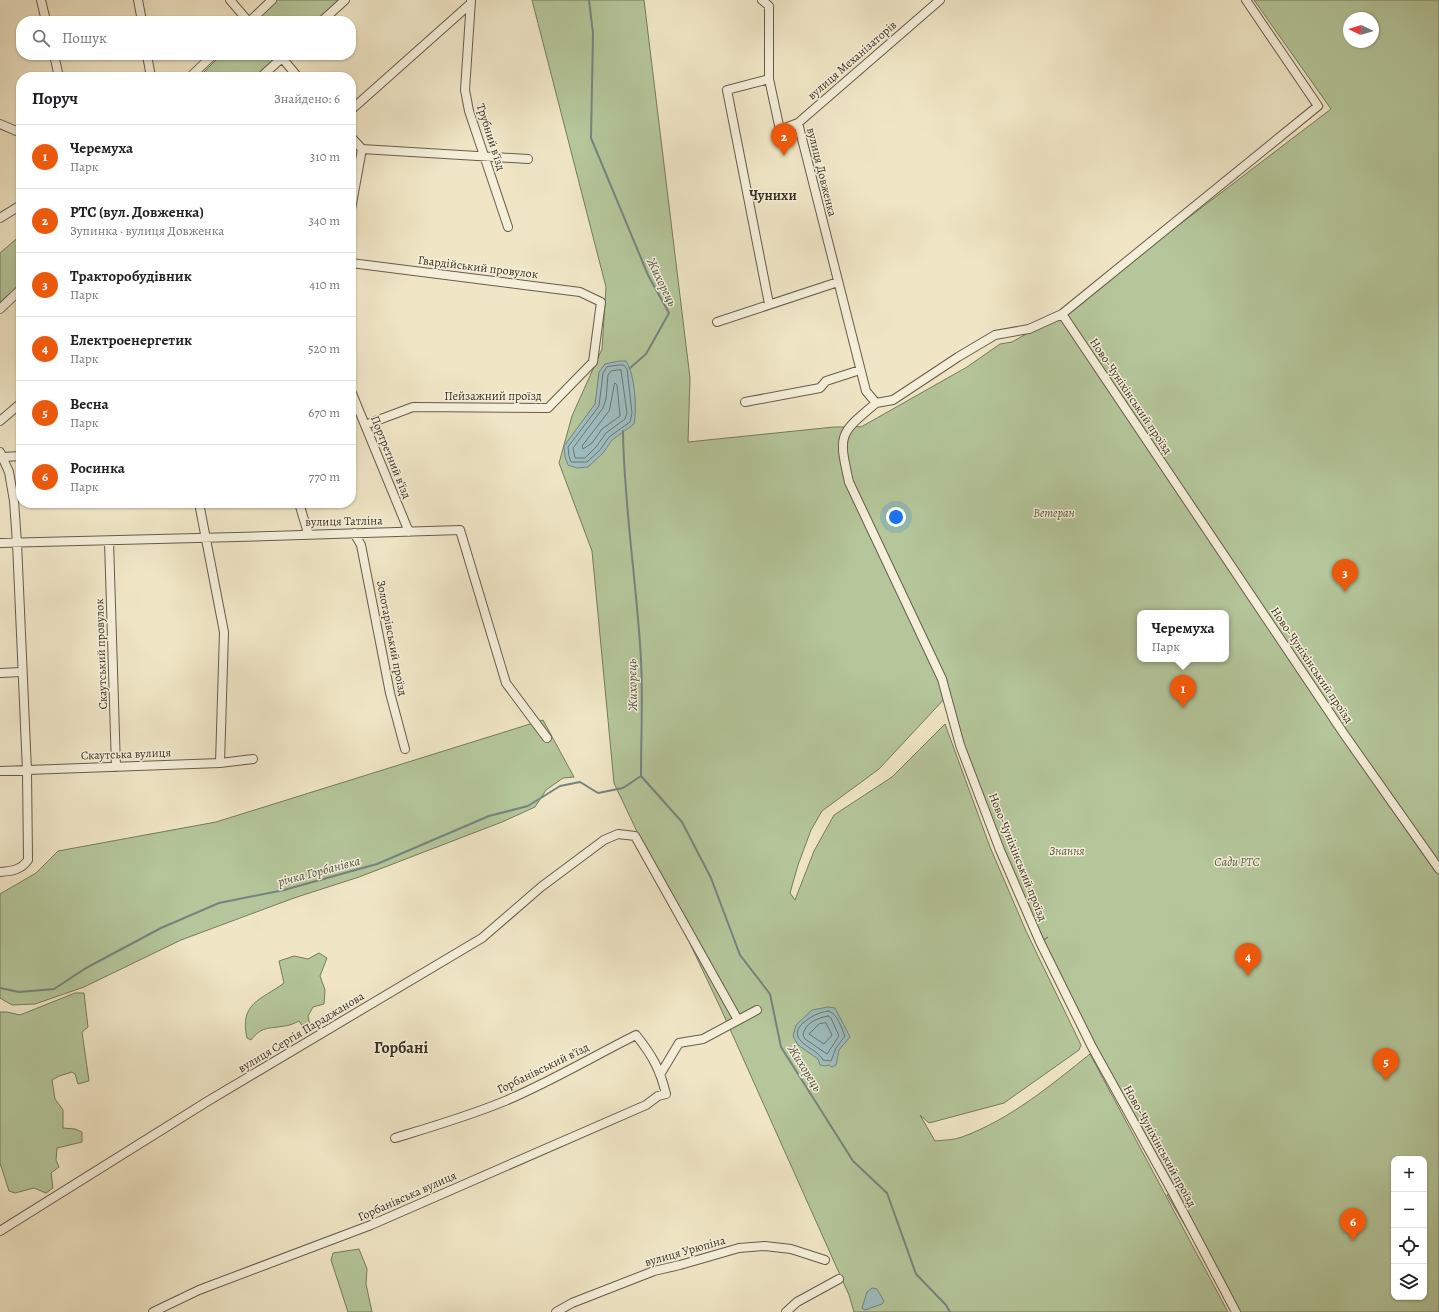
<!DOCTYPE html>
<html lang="uk">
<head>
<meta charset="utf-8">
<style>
	body { margin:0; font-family:Alegreya,serif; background:#f6f6f6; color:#202124 }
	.controls { position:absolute; right:12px; bottom:12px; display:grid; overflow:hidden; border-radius:8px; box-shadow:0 1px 3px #0004 }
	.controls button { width:36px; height:36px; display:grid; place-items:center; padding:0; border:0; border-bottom:1px solid #e0e0e0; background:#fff; color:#202124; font:20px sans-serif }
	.compass { position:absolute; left:1343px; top:12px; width:36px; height:36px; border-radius:50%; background:#fff; box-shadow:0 1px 3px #0004; rotate:274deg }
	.you { position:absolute; left:896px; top:517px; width:14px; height:14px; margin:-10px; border:3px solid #fff; border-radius:50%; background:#1a73e8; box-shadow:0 0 0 6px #1a73e833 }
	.badge { display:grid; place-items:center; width:26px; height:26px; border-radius:50%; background:#ea580c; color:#fff; font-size:13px; font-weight:700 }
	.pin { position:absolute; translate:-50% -33px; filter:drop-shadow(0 1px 2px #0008) }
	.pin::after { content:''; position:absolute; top:21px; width:14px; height:12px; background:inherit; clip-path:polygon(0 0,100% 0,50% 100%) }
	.popup { position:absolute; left:1137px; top:610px; width:92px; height:52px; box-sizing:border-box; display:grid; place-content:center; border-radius:8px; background:#fff; filter:drop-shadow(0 1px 3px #0005); font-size:13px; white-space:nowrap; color:#757577 }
	.popup b { font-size:15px; color:#202124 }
	.popup::after { content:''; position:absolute; left:50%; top:100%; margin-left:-8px; border:8px solid transparent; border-top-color:#fff }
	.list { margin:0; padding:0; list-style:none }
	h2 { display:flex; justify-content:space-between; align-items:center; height:52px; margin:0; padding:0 16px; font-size:17px }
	h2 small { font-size:13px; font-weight:400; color:#757577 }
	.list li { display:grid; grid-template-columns:26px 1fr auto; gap:12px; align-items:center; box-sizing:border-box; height:64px; padding:0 16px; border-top:1px solid #e0e0e0 }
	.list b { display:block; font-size:15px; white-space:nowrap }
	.list p { margin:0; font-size:13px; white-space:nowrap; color:#757577 }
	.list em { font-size:13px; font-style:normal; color:#757577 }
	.icon { flex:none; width:22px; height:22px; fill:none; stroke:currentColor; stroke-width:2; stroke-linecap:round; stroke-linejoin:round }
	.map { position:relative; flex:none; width:1439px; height:1312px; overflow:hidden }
	.search { position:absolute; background:#fff; box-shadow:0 1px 3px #0004; left:16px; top:16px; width:340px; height:44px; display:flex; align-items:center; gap:10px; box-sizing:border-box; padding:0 14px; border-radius:16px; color:#757577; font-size:15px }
	.panel { position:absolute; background:#fff; box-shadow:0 1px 3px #0004; left:16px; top:72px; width:340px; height:436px; border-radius:16px }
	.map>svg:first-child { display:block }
	.green { fill:#b4c69a; stroke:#767a5e; fill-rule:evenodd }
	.water { fill:#9ebdbf; stroke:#758480 }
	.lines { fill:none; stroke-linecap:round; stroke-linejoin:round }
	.shore { stroke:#6b7670; stroke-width:1 }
	.stream { stroke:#758480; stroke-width:2 }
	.street-casing { stroke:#665c4a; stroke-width:10 }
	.street { stroke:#f5efda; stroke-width:8 }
	.labels { text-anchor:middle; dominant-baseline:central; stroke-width:3; stroke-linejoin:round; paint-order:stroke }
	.street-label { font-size:12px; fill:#382e21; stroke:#f5efda }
	.park-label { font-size:12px; font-style:italic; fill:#57543f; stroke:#f5efda }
	.water-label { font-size:13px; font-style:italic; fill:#525248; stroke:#f5efda }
	.quarter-label { font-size:14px; font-weight:bold; fill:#382e21; stroke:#f5efda }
	.district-label { font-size:16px; font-weight:bold; fill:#382e21; stroke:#f5efda }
</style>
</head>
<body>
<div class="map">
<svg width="1439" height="1312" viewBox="0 0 1439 1312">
	<rect width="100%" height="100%" fill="#f0e6c6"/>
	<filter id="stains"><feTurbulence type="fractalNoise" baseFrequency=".005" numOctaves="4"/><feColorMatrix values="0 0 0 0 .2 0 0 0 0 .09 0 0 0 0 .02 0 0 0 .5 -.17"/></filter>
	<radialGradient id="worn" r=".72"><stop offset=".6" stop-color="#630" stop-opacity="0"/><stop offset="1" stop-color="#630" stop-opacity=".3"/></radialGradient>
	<path class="green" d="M277,0H342L319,21H255Z
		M532,0H644L690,378L688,442L834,427H848L849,425L861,427L967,367L1000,344L1012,342L1062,314L1331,109L1254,0H1439V1312H1236L1167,1195L1172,1191L1041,943L1048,937L1040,942L968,764L947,696L879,769L822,811L811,830L798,865L790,893L795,900L814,851L834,815L892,777L945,724L990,847L1026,931L1081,1045L1079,1050L1004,1103L929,1123L920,1115L935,1141C944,1140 954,1140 962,1137C1011,1119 1051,1085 1090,1054L1228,1312H854L849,1295L721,1009L614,783L592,551L559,463L572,416L602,349L606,287ZM1349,18H1373V42H1349ZM1140,613H1226V659H1140ZM1394,1159H1424V1297H1394Z
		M221,55H281L257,77H199Z
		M21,235V285L0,305V253Z
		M543,720L574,777L563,778L546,790L535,807L502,822L359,877L294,898L181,940L84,987L35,1004L12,1005L0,998V894L36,873L58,851L216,822Z
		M319,953L327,958L320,976L325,990L324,1004L313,1007L308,1016L311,1030H305L299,1021C295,1023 289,1026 284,1026C268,1029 262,1026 251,1040L247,1038C239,1003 261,1000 284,983L279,961L294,956L308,959Z
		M75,993H84L88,1027L82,1032L89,1081L78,1084L75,1074L72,1072L59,1076L52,1080L55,1099L63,1110V1128L75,1129L82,1132V1142L57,1148L56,1160L59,1167L51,1173L53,1188L46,1193L34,1188L15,1193L9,1191L0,1163V1012H7L20,1015Z
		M359,1249L367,1269L366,1284L372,1312H348L331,1260L333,1253Z"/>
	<path class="water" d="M619,361H626C635,374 637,409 634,424L612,440L603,453L588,467L577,468L568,465L565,457L564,446L595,404L599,372L605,364Z
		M828,1007L835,1008L850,1037L839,1050L836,1065L832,1067L829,1065L825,1066L820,1065L818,1059L798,1045L793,1036L796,1025L812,1010Z
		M872,1288L877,1289L884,1301L882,1304L865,1310L862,1308L867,1292Z"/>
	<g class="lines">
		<path class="shore" d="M619,365H624L627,369L632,413L630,422L609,437L600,450L587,462H571L569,456L568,447L599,406L603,373L607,367Z
			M621,370L627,413L625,419L606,433L596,447L585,458H575L573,448L603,408L606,399L608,375L611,371Z
			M615,383L617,385L620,416L602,429L592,443L583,449L582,446L609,411Z
			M828,1011C838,1013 841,1028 845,1036L836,1048L831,1061L823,1060C818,1048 784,1041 803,1023C812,1016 817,1013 828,1011Z
			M828,1016L831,1018L839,1036L827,1054L805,1039L803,1035C805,1023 817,1018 828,1016Z
			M826,1023L832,1035L824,1044L809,1034L819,1024Z"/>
		<path class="stream" d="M589,0L593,33L591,138L648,275L669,313L646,354L630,368
			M623,431C624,508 637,584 641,660C643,699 641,737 641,776L682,822L711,878L740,955L770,994L781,1047L853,1161L887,1193L916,1274L946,1305L950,1312
			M0,988L19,992L54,989L86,968L161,928L219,903L284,890L377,864L489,816L528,806L560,786L580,782L598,793L623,788L641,776"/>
		<g class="street-casing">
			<path id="street" d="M41,0L46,21
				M138,0L142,21
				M230,0L248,21
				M471,0L465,90L469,111L508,227
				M762,0L769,6V79L780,130L798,123L940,0
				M250,21L272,0
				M322,21L345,0
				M54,55L59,77
				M147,55L151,77
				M282,58L298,77
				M190,77L213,55
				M261,77L285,55
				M769,79L727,90L769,304
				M351,110L469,5
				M798,123L866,391L876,403L893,400L958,357L995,335L1029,329L1062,314L1318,106L1246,0
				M0,124L21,133
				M351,137L362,149L351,209
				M362,149L528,159
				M0,218L21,205
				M351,263L580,292L601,302L593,362L548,408L413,407L365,425
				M0,309L21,289
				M1062,314L1344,734L1439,869
				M717,322L838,282
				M351,391L409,532
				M745,402L820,388L826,381L860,370
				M876,403C839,434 838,434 849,482L942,679L960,745L1000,850L1040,942L1092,1047L1172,1191L1236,1312
				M0,421L21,403
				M0,452L9,472L14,501L17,543L27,771L28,860C21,870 12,871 0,872
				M3,457L21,456
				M199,503L224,632L220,763
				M299,503L308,533
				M354,533L361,545L390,693L405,749
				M109,541L116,767
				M0,543C153,540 307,535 460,530L506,683L547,738
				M0,673L22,672
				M0,771L220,763L253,759
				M661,1073L679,1043L703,1039L757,1010
				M0,1231L208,1101L482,938L541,887L604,840L618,834L635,836L738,1020
				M153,1312L199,1290L371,1225L646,1105L658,1096L666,1094C660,1069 652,1055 636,1035C592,1057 550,1082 505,1101C469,1116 431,1127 395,1138
				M556,1312L572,1303L654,1271L680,1265L739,1248L765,1246L791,1249L825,1260
				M786,1312L797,1302L839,1279"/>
		</g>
		<use href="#street" class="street"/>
	</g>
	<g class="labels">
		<g class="street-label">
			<text transform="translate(852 60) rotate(-41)">вулиця Механізаторів</text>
			<text transform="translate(491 137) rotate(72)">Трубний в’їзд</text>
			<text transform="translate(822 172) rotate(76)">вулиця Довженка</text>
			<text transform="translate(478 267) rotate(7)">Гвардійський провулок</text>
			<text x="493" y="396">Пейзажний проїзд</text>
			<text transform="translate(1131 396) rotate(56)">Ново-Чуніхінський проїзд</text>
			<text transform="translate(391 457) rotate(68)">Портретний в'їзд</text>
			<text transform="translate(344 521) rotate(-1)">вулиця Татліна</text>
			<text transform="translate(392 638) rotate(79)">Золотарівський проїзд</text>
			<text transform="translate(101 654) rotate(-92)">Скаутський провулок</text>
			<text transform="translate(1312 665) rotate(56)">Ново-Чуніхінський проїзд</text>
			<text transform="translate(126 754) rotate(-2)">Скаутська вулиця</text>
			<text transform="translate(1018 857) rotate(68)">Ново-Чуніхінський проїзд</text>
			<text transform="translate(301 1032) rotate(-31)">вулиця Сергія Параджанова</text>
			<text transform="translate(543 1068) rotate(-26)">Горбанівський в'їзд</text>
			<text transform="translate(1160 1146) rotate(61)">Ново-Чуніхінський проїзд</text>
			<text transform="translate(407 1196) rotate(-24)">Горбанівська вулиця</text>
			<text transform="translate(685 1251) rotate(-16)">вулиця Урюпіна</text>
		</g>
		<g class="park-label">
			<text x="1054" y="513">Ветеран</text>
			<text x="1067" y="851">Знання</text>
			<text x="1237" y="862">Сади РТС</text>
		</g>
		<g class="water-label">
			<text transform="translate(662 282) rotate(64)">Жихорець</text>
			<text transform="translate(632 685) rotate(-91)">Жихорець</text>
			<text transform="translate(319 871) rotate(-15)">річка Горбанівка</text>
			<text transform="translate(805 1068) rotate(58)">Жихорець</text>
		</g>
		<g class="quarter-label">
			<text x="773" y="195">Чунихи</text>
		</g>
		<g class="district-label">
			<text x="401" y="1048">Горбані</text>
		</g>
	</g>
	<rect width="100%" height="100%" filter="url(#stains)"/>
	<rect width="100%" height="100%" fill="url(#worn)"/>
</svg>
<div class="controls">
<button>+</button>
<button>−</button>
<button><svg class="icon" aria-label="locate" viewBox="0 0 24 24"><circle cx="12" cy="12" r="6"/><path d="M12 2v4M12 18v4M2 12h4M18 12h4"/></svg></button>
<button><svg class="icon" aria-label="layers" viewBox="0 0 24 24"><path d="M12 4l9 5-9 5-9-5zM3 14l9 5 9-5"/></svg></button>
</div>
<svg class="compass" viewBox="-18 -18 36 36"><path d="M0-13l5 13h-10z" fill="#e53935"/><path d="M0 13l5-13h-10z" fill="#757577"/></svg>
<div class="you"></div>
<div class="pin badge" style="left:1183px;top:708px">1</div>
<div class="popup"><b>Черемуха</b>Парк</div>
<div class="pin badge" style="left:784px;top:156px">2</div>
<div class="pin badge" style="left:1345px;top:592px">3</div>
<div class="pin badge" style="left:1248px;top:976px">4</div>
<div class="pin badge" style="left:1386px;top:1081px">5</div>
<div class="pin badge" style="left:1353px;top:1241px">6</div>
<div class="search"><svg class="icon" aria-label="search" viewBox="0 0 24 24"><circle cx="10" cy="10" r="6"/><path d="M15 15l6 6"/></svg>Пошук</div>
<section class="panel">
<h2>Поруч<small>Знайдено: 6</small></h2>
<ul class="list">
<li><span class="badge">1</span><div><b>Черемуха</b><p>Парк</p></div><em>310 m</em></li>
<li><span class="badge">2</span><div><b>РТС (вул. Довженка)</b><p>Зупинка · вулиця Довженка</p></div><em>340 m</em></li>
<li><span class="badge">3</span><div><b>Тракторобудівник</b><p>Парк</p></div><em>410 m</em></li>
<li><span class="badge">4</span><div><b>Електроенергетик</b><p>Парк</p></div><em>520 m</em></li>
<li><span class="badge">5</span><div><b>Весна</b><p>Парк</p></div><em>670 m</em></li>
<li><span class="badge">6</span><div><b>Росинка</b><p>Парк</p></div><em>770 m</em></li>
</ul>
</section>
</div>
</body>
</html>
